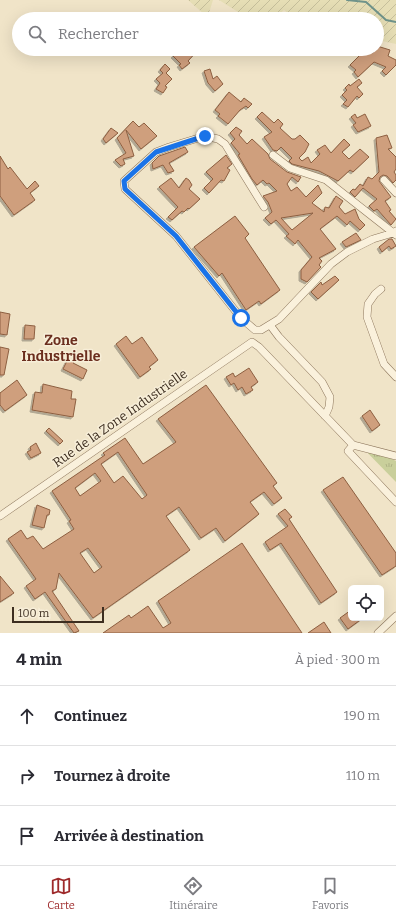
<!DOCTYPE html>
<html lang="fr">
<head>
<meta charset="utf-8">
<style>
	body { margin:0; font-family:Bitter,serif; background:#f7f7f7; color:#2b2b33 }
	.controls { position:absolute; right:12px; bottom:12px; display:grid; overflow:hidden; border-radius:6px; box-shadow:0 4px 16px #0002 }
	.controls button { width:36px; height:36px; display:grid; place-items:center; padding:0; border:0; border-bottom:1px solid #e1e1e2; background:#fff; color:#2b2b33; font:20px sans-serif }
	.scale { position:absolute; left:12px; bottom:10px; width:92px; box-sizing:border-box; padding-left:4px; border:2px solid #3d2e20; border-top:0; font-size:11px; line-height:14px; white-space:nowrap; color:#3d2e20; -webkit-text-stroke:3px #f7eed8; paint-order:stroke }
	.stop { position:absolute; width:12px; height:12px; margin:-9px; border:3px solid #1a73e8; border-radius:50%; background:#fff }
	.stop.end { background:#1a73e8; border-color:#fff; box-shadow:0 1px 4px #0008 }
	.list { margin:0; padding:0; list-style:none }
	h2 { display:flex; justify-content:space-between; align-items:center; height:52px; margin:0; padding:0 16px; font-size:17px }
	h2 small { font-size:13px; font-weight:400; color:#7c7c81 }
	.list li { display:grid; grid-template-columns:26px 1fr auto; gap:12px; align-items:center; box-sizing:border-box; height:60px; padding:0 16px; border-top:1px solid #e1e1e2 }
	.list b { display:block; font-size:15px; white-space:nowrap }
	.list em { font-size:13px; font-style:normal; color:#7c7c81 }
	.icon { flex:none; width:22px; height:22px; fill:none; stroke:currentColor; stroke-width:2; stroke-linecap:round; stroke-linejoin:round }
	.map { position:relative; flex:none; width:396px; height:633px; overflow:hidden }
	.search { position:absolute; background:#fff; box-shadow:0 4px 16px #0002; left:12px; right:12px; top:12px; height:44px; display:flex; align-items:center; gap:10px; box-sizing:border-box; padding:0 14px; border-radius:22px; color:#7c7c81; font-size:15px }
	.sheet { height:232px; background:#fff }
	nav { display:flex; justify-content:space-around; align-items:center; box-sizing:border-box; height:56px; border-top:1px solid #e1e1e2; background:#fff; font-size:11px; color:#7c7c81 }
	nav a { display:grid; justify-items:center; gap:2px }
	nav .on { color:#9e2a2b }
	.map>svg:first-child { display:block }
	.farmland { fill:url(#farmland-furrows) }
	.grass { fill:url(#grass-tufts) }
	.lines { fill:none; stroke-linecap:round; stroke-linejoin:round }
	.stream { stroke:#6f938a; stroke-width:2 }
	.building { fill:#cf9f7d; stroke:#8d5f41; fill-rule:evenodd; filter:url(#shadow) }
	.minor-casing { stroke:#8d765c; stroke-width:8 }
	.minor { stroke:#faf1dc; stroke-width:7 }
	.route { stroke:#1a73e8; stroke-width:5 }
	.labels { text-anchor:middle; dominant-baseline:central; stroke-width:3; stroke-linejoin:round; paint-order:stroke }
	.street-label { font-size:13px; fill:#3d2e20; stroke:#f7eed8 }
	.neighbourhood-label { font-size:14px; font-weight:bold; fill:#6b2e1e; stroke:#f7eed8 }
</style>
</head>
<body>
<div class="map">
<svg width="396" height="633" viewBox="0 0 396 633">
	<defs>
		<pattern id="farmland-furrows" width="10" height="10" patternUnits="userSpaceOnUse"><rect width="10" height="10" fill="#e6deb5"/><path d="M-1 1l2-2M0 10L10 0M9 11l2-2" fill="none" stroke="#c6bf9b"/></pattern>
		<pattern id="grass-tufts" width="24" height="20" patternUnits="userSpaceOnUse"><rect width="24" height="20" fill="#c9cf9b"/><path d="M3 7l-1-3M5 7V3M7 7l1-3M15 17l-1-3M17 17v-4M19 17l1-3" fill="none" stroke="#aeb285"/></pattern>
		<filter id="shadow"><feDropShadow dx="-2" dy="2" stdDeviation="0" flood-color="#0004"/></filter>
	</defs>
	<rect width="100%" height="100%" fill="#f0e4c8"/>
	<path class="farmland" d="M188,0H213L208,16L205,15Z
		M219,0H396V44L377,40V19H295L284,10L276,17L271,14L265,18L246,17Z"/>
	<path class="grass" d="M357,442L396,461V482Z"/>
	<g class="lines">
		<path class="stream" d="M347,0L366,2L386,20L396,22"/>
	</g>
	<path class="building" d="M377,46L390,50L388,56L396,60V65L386,75L382,71L386,67L374,62L358,77L354,72L356,70L350,65L366,49L373,53L375,49H377Z
		M180,49H199L188,61L190,63L182,69L179,65L181,64L173,56Z
		M165,64L170,69L166,73L172,79L165,86L167,87L163,93L156,89L160,83L156,79L163,73L160,70Z
		M210,69L213,79L217,76L223,84L215,91L208,83L204,71Z
		M359,79L362,83L357,87L363,94L359,98L357,96L348,107L343,104L347,100L342,95L347,90L345,88L349,84L350,86Z
		M229,92L241,102L244,98L252,104L248,108L246,106L240,110L228,124L218,116L220,114L215,110Z
		M262,112L274,123L278,119L283,124L280,128L292,139H295L300,135L309,144L305,152L299,158L302,161L308,157L311,163L320,154L317,150L325,145L331,153L344,139L350,145L342,152L349,159L360,149L369,157L353,172L350,170L338,181L319,171L292,164L289,161L292,158L281,147L277,151L273,150L264,137L272,132L257,117Z
		M355,114L357,118L365,114L371,126L358,132L353,125L356,123L351,117Z
		M133,121L139,127L144,123L157,136L141,149L126,130L134,156L123,159L125,164L121,166L115,160L126,153L117,138Z
		M236,127L242,131L239,135L247,144L252,139L268,154L270,159L287,172L301,177L298,182L292,177L287,184L291,191L297,187L306,197L318,185L322,193L312,203L324,212L325,207L329,208L336,196L343,201L339,207L345,214L355,209L359,219L365,225L360,230L350,221L347,225L337,216L320,229L336,249L319,258L322,261L319,265L321,267L307,282L301,279V270L312,257L298,240L295,244L286,236L289,234L276,220L271,224L265,218L272,212L268,202L263,196L277,191L269,183L267,184L263,180L257,185L252,179L238,155L240,154L231,143L235,139L230,133ZM313,213L292,230L281,218Z
		M111,128L118,133L106,143L103,139Z
		M387,135L392,148L388,149L396,157V169L394,172L396,175V180L393,183L387,176L383,175L380,177L379,181L391,197L385,201L391,210L389,211L396,219L391,225L377,209L374,211L369,206L377,199L363,188L355,197L350,192L353,189L355,190L360,184L363,186L368,177L372,179L379,172L376,138Z
		M185,147L188,152L169,163L174,171L168,173L163,165L153,169L152,163L159,156Z
		M226,155L232,164L227,168L230,170L224,181L221,180L209,193L204,188L213,179L206,172Z
		M0,156L8,169L10,167L27,189L35,181L39,186L30,193L35,200L14,215L0,196Z
		M171,178L179,188L186,178L189,180L192,185L189,189L200,199L189,209L188,208L184,212L182,211L172,220L168,217L178,207L159,187Z
		M235,216L249,234L245,238L280,290L261,304L259,301L246,310L222,273L219,276L194,247Z
		M356,233L361,240L346,247L342,242Z
		M389,239H392L396,246L391,249L389,246L382,252L379,247Z
		M335,276L339,280L318,299L311,292L321,282L322,285Z
		M0,312L10,314L7,335L0,334Z
		M25,325L35,326L34,339H24Z
		M126,336L132,344L142,337L158,360L149,367L151,369L140,377L116,344Z
		M0,347L9,349L4,375H0Z
		M68,359L74,361L73,363L87,370L83,379L63,369Z
		M249,368L258,382L251,387L253,390L246,394L242,387L238,390L234,383L231,385L226,377L233,373L235,377Z
		M17,380L27,395L5,411L0,405V393Z
		M43,384L72,391L71,399H76L73,417L32,410L35,392L42,393Z
		M206,385L277,483L273,486L282,498L274,504L264,492L250,502L259,514L225,541L216,528L201,538L179,507L166,516L190,550L93,618L59,573L56,589L52,591L79,631L74,633L45,592L35,599L26,586L36,579L8,539L21,530L27,539L33,536L43,549L74,529L69,521L71,520L52,491L105,455L103,453L125,438L143,464L176,442L158,419ZM118,452L147,495L142,499L123,476L114,483L101,464ZM95,473L101,481L80,496L75,488ZM88,548L102,567L94,573L80,553Z
		M370,410L380,425L372,431L362,416Z
		M49,428L63,441L60,444L46,431Z
		M36,443L41,453L31,458L27,452L31,450L30,447Z
		M343,477L396,553V566L382,575L323,490Z
		M37,505L50,510L49,515H47L44,528L32,525Z
		M285,509L292,517L289,519L337,592L321,603L281,543L270,550L265,542L288,526L278,514Z
		M242,543L302,633H103L129,615L131,618L148,606L163,628L171,623L158,601Z
		M0,576L14,593L0,602Z
		M351,610V618H363L348,629L340,618Z
		M324,622L331,633H308Z"/>
	<g class="lines">
		<g class="minor-casing">
			<path id="minor" d="M273,155L290,168L326,180L396,235
				M384,180L396,193
				M264,207L225,144L218,139L205,136L169,147L156,152L124,181L125,189L176,236L241,318L255,330H261L279,319L331,264L347,252L373,239L393,233L396,231
				M381,289L375,294L368,304L367,317L384,364L396,377
				M270,325L279,337L322,382L330,397L329,407L325,416
				M353,445L348,451L396,502
				M0,516L252,342L259,347L353,445L396,456
				M378,633L396,616"/>
		</g>
		<use href="#minor" class="minor"/>
	</g>
	<g class="lines">
		<path class="route" d="M205,136L156,152L124,181L125,189L176,236L241,318"/>
	</g>
	<g class="labels">
		<g class="street-label">
			<text transform="translate(120 418) rotate(-35)">Rue de la Zone Industrielle</text>
		</g>
		<g class="neighbourhood-label">
			<text x="61" y="340">Zone<tspan x="61" dy="16">Industrielle</tspan></text>
		</g>
	</g>
</svg>
<div class="controls">
<button><svg class="icon" aria-label="locate" viewBox="0 0 24 24"><circle cx="12" cy="12" r="6"/><path d="M12 2v4M12 18v4M2 12h4M18 12h4"/></svg></button>
</div>
<div class="scale">100 m</div>
<div class="stop" style="left:241px;top:318px"></div>
<div class="stop end" style="left:205px;top:136px"></div>
<div class="search"><svg class="icon" aria-label="search" viewBox="0 0 24 24"><circle cx="10" cy="10" r="6"/><path d="M15 15l6 6"/></svg>Rechercher</div>
</div>
<section class="sheet">
<h2>4 min<small>À pied · 300 m</small></h2>
<ul class="list">
<li><svg class="icon" aria-label="ahead" viewBox="0 0 24 24"><path d="M12 20V5M6 11l6-6 6 6"/></svg><div><b>Continuez</b></div><em>190 m</em></li>
<li><svg class="icon" aria-label="right" viewBox="0 0 24 24"><path d="M7 20v-9h11M14 6l5 5-5 5"/></svg><div><b>Tournez à droite</b></div><em>110 m</em></li>
<li><svg class="icon" aria-label="arrive" viewBox="0 0 24 24"><path d="M6 21V4h12l-3 4 3 4H6"/></svg><div><b>Arrivée à destination</b></div></li>
</ul>
</section>
<nav>
<a class="on"><svg class="icon" aria-label="map" viewBox="0 0 24 24"><path d="M3 6l6-2 6 2 6-2v14l-6 2-6-2-6 2zM9 4v14M15 6v14"/></svg>Carte</a>
<a><svg class="icon" aria-label="directions" viewBox="0 0 24 24"><path d="M12 3l9 9-9 9-9-9zM9 14v-3h6M13 9l2 2-2 2"/></svg>Itinéraire</a>
<a><svg class="icon" aria-label="saved" viewBox="0 0 24 24"><path d="M7 4h10v16l-5-4-5 4z"/></svg>Favoris</a>
</nav>
</body>
</html>
